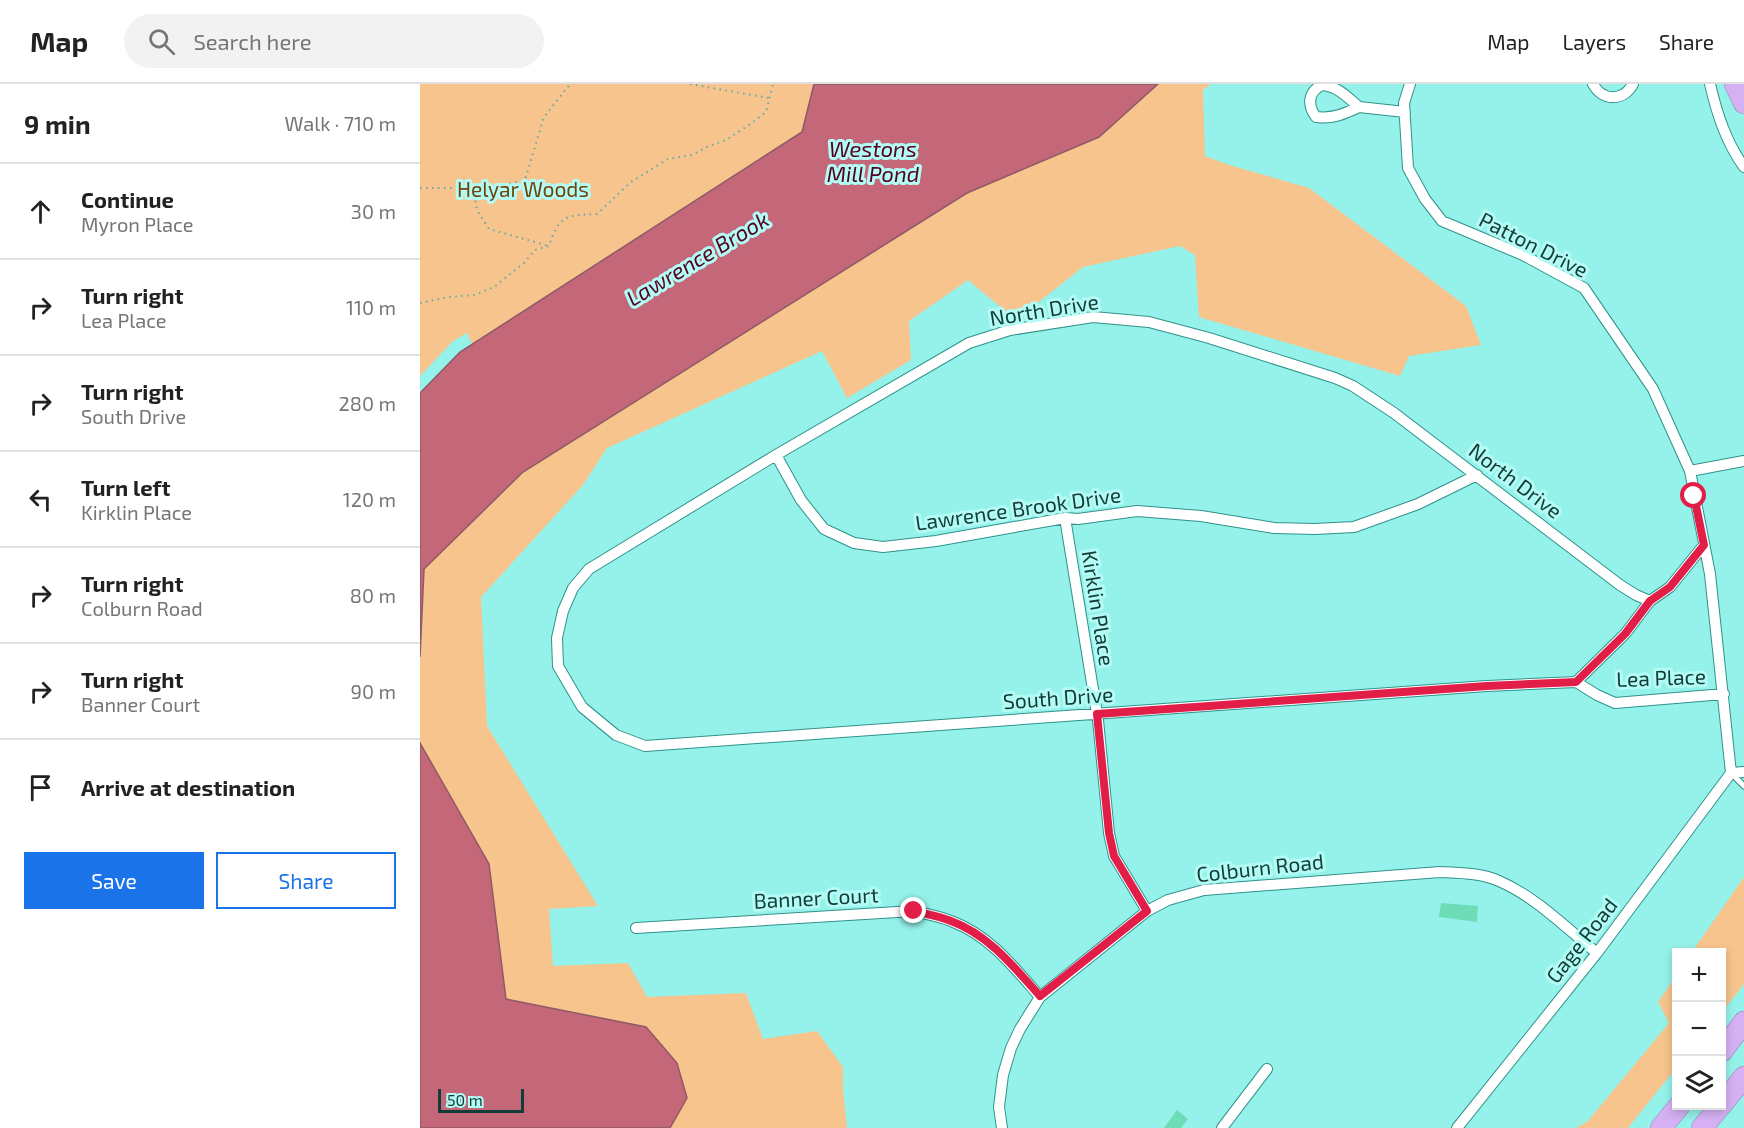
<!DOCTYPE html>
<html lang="en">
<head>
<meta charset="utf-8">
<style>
	body { margin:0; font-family:"Exo 2",sans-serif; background:#f2f2f2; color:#222 }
	.controls { position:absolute; right:18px; bottom:18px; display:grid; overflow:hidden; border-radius:0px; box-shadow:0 3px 9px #0003 }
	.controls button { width:54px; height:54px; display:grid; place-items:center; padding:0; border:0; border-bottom:2px solid #e0e0e0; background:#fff; color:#222; font:30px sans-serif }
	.scale { position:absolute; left:18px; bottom:15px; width:86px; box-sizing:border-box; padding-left:6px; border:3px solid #133b38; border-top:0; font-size:16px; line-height:21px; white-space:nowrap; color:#133b38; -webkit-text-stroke:4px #b3fcf5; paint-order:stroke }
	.stop { position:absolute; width:18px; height:18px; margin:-14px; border:4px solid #e11d48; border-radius:50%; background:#fff }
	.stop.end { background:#e11d48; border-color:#fff; box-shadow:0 2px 6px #0008 }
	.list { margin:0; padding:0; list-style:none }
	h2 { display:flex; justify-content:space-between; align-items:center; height:78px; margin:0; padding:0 24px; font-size:26px }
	h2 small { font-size:20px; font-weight:400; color:#767676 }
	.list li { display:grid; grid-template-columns:39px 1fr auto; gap:18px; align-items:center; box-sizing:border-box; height:96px; padding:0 24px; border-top:2px solid #e0e0e0 }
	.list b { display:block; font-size:22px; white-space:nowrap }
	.list p { margin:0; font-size:20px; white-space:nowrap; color:#767676 }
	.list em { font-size:20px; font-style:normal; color:#767676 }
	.actions { display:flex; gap:12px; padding:18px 24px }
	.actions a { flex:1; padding:14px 0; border:2px solid #1a73e8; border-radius:0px; text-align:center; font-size:21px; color:#1a73e8 }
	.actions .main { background:#1a73e8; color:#fff }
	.icon { flex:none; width:33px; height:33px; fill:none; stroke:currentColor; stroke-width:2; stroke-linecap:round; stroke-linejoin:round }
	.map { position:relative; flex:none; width:1324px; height:1044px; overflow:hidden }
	header { display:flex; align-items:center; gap:36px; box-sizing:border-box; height:84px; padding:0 30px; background:#fff; border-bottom:2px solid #e0e0e0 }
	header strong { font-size:28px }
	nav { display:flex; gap:33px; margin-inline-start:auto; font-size:21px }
	.search { width:420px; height:54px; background:#f2f2f2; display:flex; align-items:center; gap:15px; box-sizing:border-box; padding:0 21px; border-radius:33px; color:#767676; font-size:22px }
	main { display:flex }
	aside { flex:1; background:#fff }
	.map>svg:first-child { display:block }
	.green { fill:#f7c48d }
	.water { fill:#c36779; stroke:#8e5a66; stroke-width:1.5 }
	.building { fill:#6cddb6 }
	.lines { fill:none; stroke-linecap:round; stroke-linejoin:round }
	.lane-casing { stroke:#2f928b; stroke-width:7 }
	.street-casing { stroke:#2f928b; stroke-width:12 }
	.highway-casing { stroke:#9188b2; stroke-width:22 }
	.path { stroke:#62aaa4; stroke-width:2; stroke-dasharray:1.5 4.5; stroke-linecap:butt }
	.lane { stroke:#fff; stroke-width:5 }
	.street { stroke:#fff; stroke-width:10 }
	.highway { stroke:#d5b1f4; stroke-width:21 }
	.route { stroke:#e11d48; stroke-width:8 }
	.labels { text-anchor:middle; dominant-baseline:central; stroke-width:6; stroke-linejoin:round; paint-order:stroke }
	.park-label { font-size:21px; fill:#6e4408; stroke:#b3fcf5 }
	.street-label { font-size:21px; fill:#133b38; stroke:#b3fcf5 }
	.water-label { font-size:22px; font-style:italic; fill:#56001f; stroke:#b3fcf5 }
</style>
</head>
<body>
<header>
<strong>Map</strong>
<div class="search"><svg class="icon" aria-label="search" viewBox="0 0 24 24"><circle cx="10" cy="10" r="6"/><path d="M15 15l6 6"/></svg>Search here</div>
<nav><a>Map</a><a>Layers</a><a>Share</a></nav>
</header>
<main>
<aside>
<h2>9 min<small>Walk · 710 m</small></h2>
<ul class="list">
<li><svg class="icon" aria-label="ahead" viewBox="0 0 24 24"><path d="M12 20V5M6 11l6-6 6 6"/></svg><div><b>Continue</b><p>Myron Place</p></div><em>30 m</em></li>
<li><svg class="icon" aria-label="right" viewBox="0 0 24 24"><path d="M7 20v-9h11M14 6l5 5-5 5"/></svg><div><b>Turn right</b><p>Lea Place</p></div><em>110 m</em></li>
<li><svg class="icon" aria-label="right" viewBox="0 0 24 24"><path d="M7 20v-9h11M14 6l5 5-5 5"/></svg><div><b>Turn right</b><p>South Drive</p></div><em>280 m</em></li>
<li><svg class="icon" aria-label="left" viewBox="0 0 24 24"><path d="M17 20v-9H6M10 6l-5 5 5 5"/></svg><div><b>Turn left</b><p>Kirklin Place</p></div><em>120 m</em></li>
<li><svg class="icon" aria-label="right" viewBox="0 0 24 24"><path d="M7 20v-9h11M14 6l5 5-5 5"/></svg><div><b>Turn right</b><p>Colburn Road</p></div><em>80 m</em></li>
<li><svg class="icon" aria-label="right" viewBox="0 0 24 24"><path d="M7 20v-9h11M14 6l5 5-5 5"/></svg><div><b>Turn right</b><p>Banner Court</p></div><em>90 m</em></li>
<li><svg class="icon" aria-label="arrive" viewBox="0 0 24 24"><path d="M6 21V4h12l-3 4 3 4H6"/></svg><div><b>Arrive at destination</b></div></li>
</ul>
<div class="actions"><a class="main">Save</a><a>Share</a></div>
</aside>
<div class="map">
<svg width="1324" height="1044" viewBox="0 0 1324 1044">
	<rect width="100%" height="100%" fill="#95f2ea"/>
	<path class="green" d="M0,0H394L382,48L52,260L47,249L33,257L0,292Z
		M738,0H791L783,6L785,72L809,81L889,104L1046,222L1061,261L989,272L980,292L779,233L775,171L760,162L663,183L596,236L548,196L489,237L491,276L427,314L402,267L187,364L163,401L61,513L67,642L178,822L129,825L133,882L208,879L227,913L326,909L343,955L397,947L423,983V1004L427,1044H250L267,1014L227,944L86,915L69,780L0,659V573L4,485L103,388L547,109L679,53Z
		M1324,793V900L1302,928V868H1272Z
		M1256,892V984L1208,1044H1156L1168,1037L1249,939L1238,918Z"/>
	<path class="water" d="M394,0H738L679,53L547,109L103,388L4,485L0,573V309L40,268L382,48Z
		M0,659L69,780L86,915L226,943L257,979L267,1014L250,1044H0Z"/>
	<path class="building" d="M1021,819L1058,822L1057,838L1019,833Z
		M757,1026L768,1035L761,1044H744Z"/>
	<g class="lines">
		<g class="lane-casing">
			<path id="lane" d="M1312,690L1324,702"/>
		</g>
		<g class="street-casing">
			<path id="street" d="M990,0L984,19L988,84L1005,115L1022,137L1103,171L1164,204L1233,305L1270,387L1290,490L1311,689
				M1173,0C1182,17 1203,18 1213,0
				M1290,0C1297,30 1306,58 1324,83
				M902,1C918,2 928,14 939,23C924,30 913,35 896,33C887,21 888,8 902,1Z
				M939,23L985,28
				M356,371L381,416L404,445L434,459L463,463L516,457L645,434L658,435L717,427L781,432L854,444L895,445L934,443L998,420L1057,391
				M1270,387L1324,377
				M645,434L678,636L689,749L694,772L727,827
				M1156,598L1067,602L225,662L196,651L162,623L138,582L137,554L143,527L153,504L169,485L356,371L549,259L590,246L673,233L729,238L789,254L915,294L933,302L974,329L1200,501L1216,511L1230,517
				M1156,598L1205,550L1230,517L1250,503L1284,461
				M1156,598L1177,611L1195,619L1304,610
				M1311,689L1324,688
				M216,844L494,827C506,830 519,832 531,837C569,851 594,883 620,913
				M582,1044L579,1023L583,991L591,964L600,945L620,913L727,827L748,816L784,806L1020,788C1040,789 1061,789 1079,797C1116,813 1146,844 1177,869
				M802,1044L847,985
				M1037,1044L1177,869L1311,689"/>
		</g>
		<g class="highway-casing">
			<path id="highway" d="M1315,0L1324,19
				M1302,967L1324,938
				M1302,1020L1324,993
				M1241,1044L1259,1022
				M1282,1044L1300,1022"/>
		</g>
		<path class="path" d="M270,0L349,14
			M0,104H71L105,96L124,33L150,0
			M53,105L57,126L69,145L129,162
			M0,219L29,213L55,211L74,203L104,179L115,166L129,162C139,131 146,131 177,130L211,98L248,75L272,71L287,63L306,56L329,41L346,28L353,0"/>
		<use href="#lane" class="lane"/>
		<use href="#street" class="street"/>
		<use href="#highway" class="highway"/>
	</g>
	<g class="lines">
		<path class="route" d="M494,827C506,830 519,832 531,837C569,851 594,883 620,912L727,827L694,772L689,749L677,630L1067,602L1156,598L1205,550L1230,517L1250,503L1284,461L1274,412"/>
	</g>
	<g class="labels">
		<g class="park-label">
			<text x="103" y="104">Helyar Woods</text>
		</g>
		<g class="street-label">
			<text transform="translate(1114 160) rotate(27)">Patton Drive</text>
			<text transform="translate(624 225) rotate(-9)">North Drive</text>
			<text transform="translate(1096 396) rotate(37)">North Drive</text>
			<text transform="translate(598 424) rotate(-8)">Lawrence Brook Drive</text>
			<text transform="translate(679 524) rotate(81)">Kirklin Place</text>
			<text transform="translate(1241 593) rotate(-2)">Lea Place</text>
			<text transform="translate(638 613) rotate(-4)">South Drive</text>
			<text transform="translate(840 783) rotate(-6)">Colburn Road</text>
			<text transform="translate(396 813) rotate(-3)">Banner Court</text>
			<text transform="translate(1161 856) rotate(-52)">Gage Road</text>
		</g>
		<g class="water-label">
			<text x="453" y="64">Westons<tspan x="453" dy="25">Mill Pond</tspan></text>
			<text transform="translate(277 174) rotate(-31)">Lawrence Brook</text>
		</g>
	</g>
</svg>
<div class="controls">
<button>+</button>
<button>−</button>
<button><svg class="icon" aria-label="layers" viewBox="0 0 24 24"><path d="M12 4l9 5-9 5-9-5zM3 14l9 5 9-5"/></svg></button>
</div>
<div class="scale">50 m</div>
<div class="stop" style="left:1274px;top:412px"></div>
<div class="stop end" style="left:494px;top:827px"></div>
</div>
</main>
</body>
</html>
